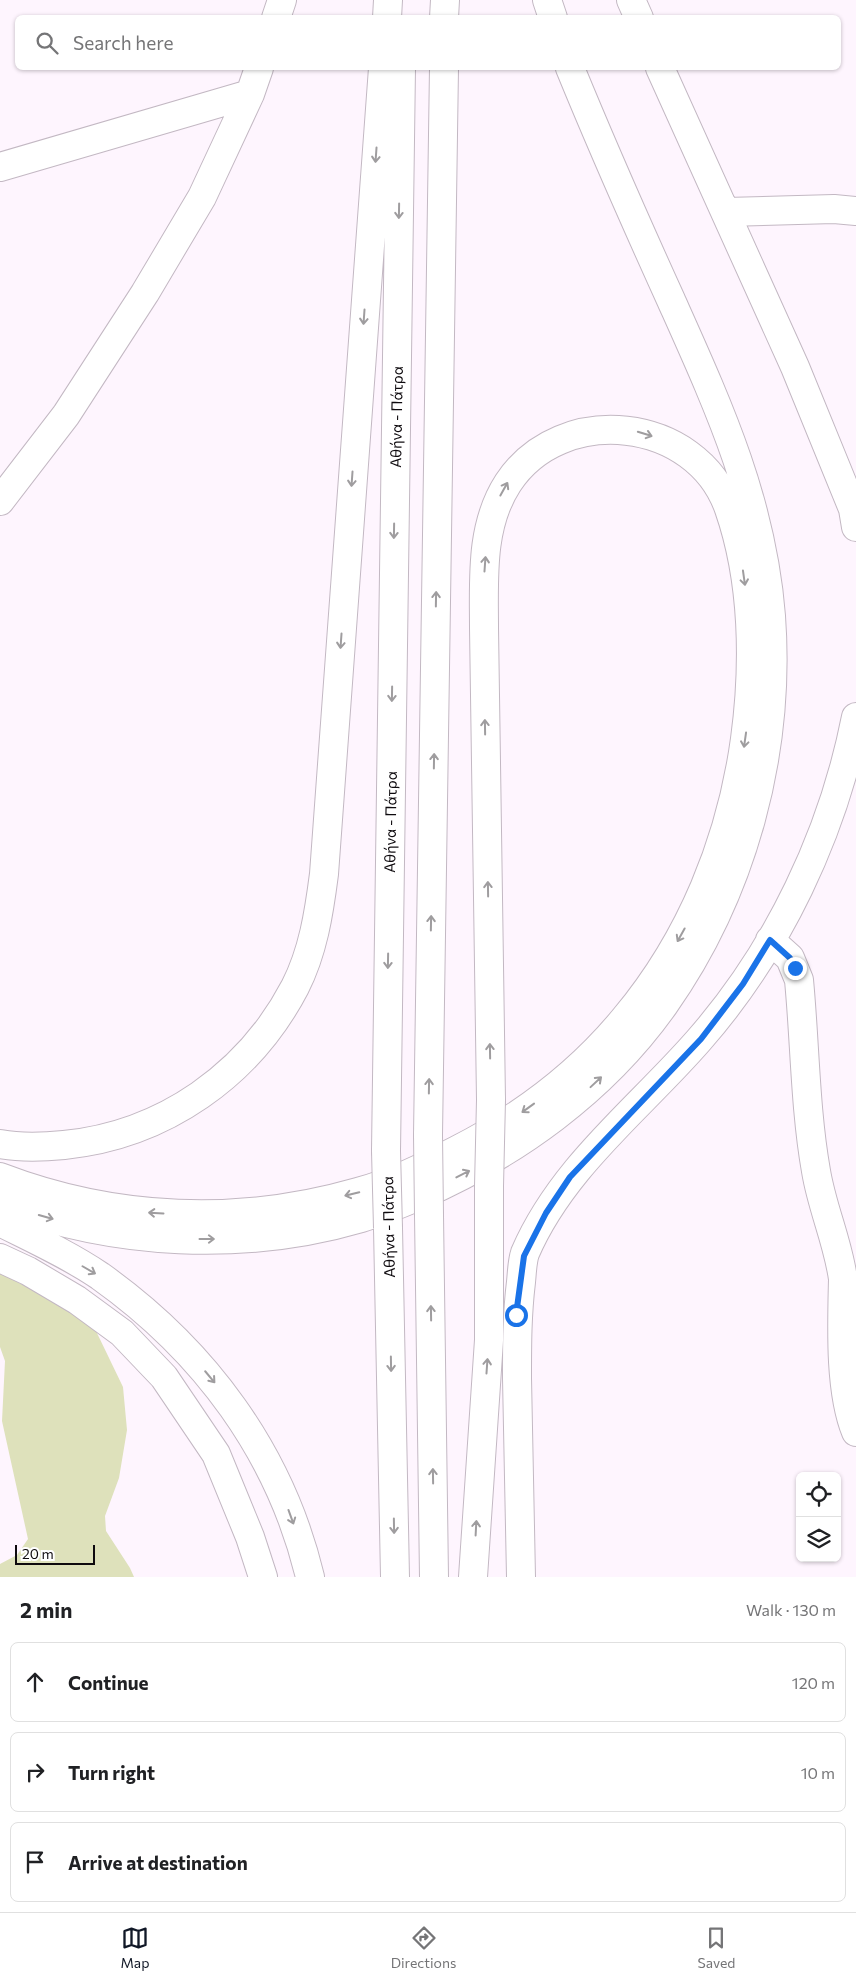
<!DOCTYPE html>
<html lang="en">
<head>
<meta charset="utf-8">
<style>
	body { margin:0; font-family:Commissioner,sans-serif; background:#f2f2f2; color:#202124 }
	.controls { position:absolute; right:15px; bottom:15px; display:grid; overflow:hidden; border-radius:8px; box-shadow:0 1px 4px #0004 }
	.controls button { width:45px; height:45px; display:grid; place-items:center; padding:0; border:0; border-bottom:1px solid #e0e0e0; background:#fff; color:#202124; font:25px sans-serif }
	.scale { position:absolute; left:15px; bottom:12px; width:80px; box-sizing:border-box; padding-left:5px; border:2px solid #0e0a0e; border-top:0; font-size:14px; line-height:18px; white-space:nowrap; color:#0e0a0e; -webkit-text-stroke:4px #fff; paint-order:stroke }
	.stop { position:absolute; width:15px; height:15px; margin:-11px; border:4px solid #1a73e8; border-radius:50%; background:#fff }
	.stop.end { background:#1a73e8; border-color:#fff; box-shadow:0 1px 5px #0008 }
	.list { margin:0; padding:0; list-style:none }
	h2 { display:flex; justify-content:space-between; align-items:center; height:65px; margin:0; padding:0 20px; font-size:21px }
	h2 small { font-size:16px; font-weight:400; color:#757577 }
	.list li { display:grid; grid-template-columns:32px 1fr auto; gap:15px; align-items:center; box-sizing:border-box; height:80px; margin:0 10px 10px; padding:0 10px; border:1px solid #e0e0e0; border-radius:8px }
	.list b { display:block; font-size:19px; white-space:nowrap }
	.list em { font-size:16px; font-style:normal; color:#757577 }
	.icon { flex:none; width:28px; height:28px; fill:none; stroke:currentColor; stroke-width:2; stroke-linecap:round; stroke-linejoin:round }
	.map { position:relative; flex:none; width:856px; height:1577px; overflow:hidden }
	.search { position:absolute; background:#fff; box-shadow:0 1px 4px #0004; left:15px; right:15px; top:15px; height:55px; display:flex; align-items:center; gap:12px; box-sizing:border-box; padding:0 18px; border-radius:8px; color:#757577; font-size:19px }
	.sheet { height:335px; background:#fff }
	nav { display:flex; justify-content:space-around; align-items:center; box-sizing:border-box; height:70px; border-top:1px solid #e0e0e0; background:#fff; font-size:14px; color:#757577 }
	nav a { display:grid; justify-items:center; gap:2px }
	nav .on { color:#111827 }
	.map>svg:first-child { display:block }
	.green { fill:#dee1bb }
	.lines { fill:none; stroke-linecap:round; stroke-linejoin:round }
	.minor-casing { stroke:#c3b8c3; stroke-width:30 }
	.highway-casing { stroke:#c3b8c3; stroke-width:30 }
	.minor { stroke:#fff; stroke-width:28 }
	.highway { stroke:#fff; stroke-width:28 }
	.highway-bridge-casing { stroke:#c3b8c3; stroke-width:30; stroke-linecap:butt }
	.highway-bridge { stroke:#fff; stroke-width:28 }
	.oneway { stroke:#9f9d9f }
	.route { stroke:#1a73e8; stroke-width:6 }
	.labels { text-anchor:middle; dominant-baseline:central; stroke-width:4.5; stroke-linejoin:round; paint-order:stroke }
	.street-label { font-size:15px; fill:#0e0a0e; stroke:#fff }
</style>
</head>
<body>
<div class="map">
<svg width="856" height="1577" viewBox="0 0 856 1577">
	<rect width="100%" height="100%" fill="#fef5fe"/>
	<path class="green" d="M0,1273L58,1303L96,1331L123,1387L127,1430L119,1478L105,1516L106,1531L130,1568L134,1577H0V1564L17,1555L28,1539L2,1421L5,1361L0,1347Z"/>
	<g class="lines">
		<g class="minor-casing">
			<path id="minor" d="M631,0L639,18
				M276,18L282,0
				M660,68L795,367L853,509L856,527
				M0,167L250,94
				M726,212L834,209L856,211
				M0,501L66,415L145,293L202,197L250,94L259,68
				M770,940L790,958L799,980C805,1043 805,1109 816,1171C822,1208 838,1242 843,1279C842,1323 839,1391 856,1432
				M0,1258L28,1271L77,1300L122,1333L164,1377L216,1454L250,1537L263,1577
				M521,1577C520,1511 518,1445 517,1378C517,1345 517,1315 521,1282C522,1273 522,1262 525,1253C562,1167 639,1109 699,1040C778,950 833,834 856,717"/>
		</g>
		<g class="highway-casing">
			<path id="highway" d="M547,0L553,18
				M387,18L388,0
				M444,18L445,0
				M428,1135L444,68
				M0,1144C21,1148 43,1147 64,1145C164,1135 249,1075 295,987C313,952 319,913 324,874L383,68
				M386,1151L401,68
				M0,1177C115,1221 240,1226 358,1192C392,1183 426,1166 457,1150C522,1117 579,1074 625,1018C691,939 731,841 745,739C755,665 754,581 729,509C697,416 561,402 508,483C480,526 484,579 484,628L491,1100
				M0,1202C113,1246 245,1252 361,1218C381,1212 400,1204 419,1196C515,1154 603,1091 664,1005C743,893 781,752 771,616C762,500 718,405 671,300C636,223 602,146 570,68
				M429,1215L434,1577
				M0,1222C34,1239 69,1255 100,1276C204,1350 280,1452 310,1577
				M388,1228L395,1577
				M473,1577L489,1340V1186"/>
		</g>
		<use href="#minor" class="minor"/>
		<use href="#highway" class="highway"/>
		<g class="highway-bridge-casing">
			<path id="highway-bridge" d="M428,1135L429,1215
				M386,1151L388,1228
				M489,1186L491,1100"/>
		</g>
		<use href="#highway-bridge" class="highway-bridge"/>
	</g>
	<defs><path id="oneway-shaft" d="M-6 0H5M1.5-3L5.5 0L1.5 3" fill="none" stroke-width="1.6" stroke-linecap="round" stroke-linejoin="round" transform="scale(1.25)"/></defs>
	<g class="oneway">
		<use href="#oneway-shaft" transform="translate(376 155) rotate(94)"/>
		<use href="#oneway-shaft" transform="translate(399 211) rotate(91)"/>
		<use href="#oneway-shaft" transform="translate(364 317) rotate(94)"/>
		<use href="#oneway-shaft" transform="translate(645 434) rotate(17)"/>
		<use href="#oneway-shaft" transform="translate(352 479) rotate(94)"/>
		<use href="#oneway-shaft" transform="translate(504 489) rotate(-61)"/>
		<use href="#oneway-shaft" transform="translate(394 531) rotate(91)"/>
		<use href="#oneway-shaft" transform="translate(485 564) rotate(-86)"/>
		<use href="#oneway-shaft" transform="translate(744 578) rotate(82)"/>
		<use href="#oneway-shaft" transform="translate(436 599) rotate(-89)"/>
		<use href="#oneway-shaft" transform="translate(341 641) rotate(94)"/>
		<use href="#oneway-shaft" transform="translate(392 694) rotate(91)"/>
		<use href="#oneway-shaft" transform="translate(485 727) rotate(-91)"/>
		<use href="#oneway-shaft" transform="translate(745 740) rotate(98)"/>
		<use href="#oneway-shaft" transform="translate(434 761) rotate(-89)"/>
		<use href="#oneway-shaft" transform="translate(488 889) rotate(-91)"/>
		<use href="#oneway-shaft" transform="translate(431 923) rotate(-89)"/>
		<use href="#oneway-shaft" transform="translate(681 935) rotate(119)"/>
		<use href="#oneway-shaft" transform="translate(388 961) rotate(91)"/>
		<use href="#oneway-shaft" transform="translate(490 1051) rotate(-91)"/>
		<use href="#oneway-shaft" transform="translate(596 1082) rotate(-43)"/>
		<use href="#oneway-shaft" transform="translate(429 1086) rotate(-89)"/>
		<use href="#oneway-shaft" transform="translate(528 1108) rotate(144)"/>
		<use href="#oneway-shaft" transform="translate(463 1174) rotate(-27)"/>
		<use href="#oneway-shaft" transform="translate(352 1194) rotate(166)"/>
		<use href="#oneway-shaft" transform="translate(156 1213) rotate(-177)"/>
		<use href="#oneway-shaft" transform="translate(46 1217) rotate(16)"/>
		<use href="#oneway-shaft" transform="translate(207 1239)"/>
		<use href="#oneway-shaft" transform="translate(89 1270) rotate(30)"/>
		<use href="#oneway-shaft" transform="translate(431 1313) rotate(-91)"/>
		<use href="#oneway-shaft" transform="translate(391 1364) rotate(89)"/>
		<use href="#oneway-shaft" transform="translate(487 1366) rotate(-86)"/>
		<use href="#oneway-shaft" transform="translate(210 1377) rotate(50)"/>
		<use href="#oneway-shaft" transform="translate(433 1476) rotate(-91)"/>
		<use href="#oneway-shaft" transform="translate(291 1517) rotate(70)"/>
		<use href="#oneway-shaft" transform="translate(394 1526) rotate(89)"/>
		<use href="#oneway-shaft" transform="translate(476 1528) rotate(-87)"/>
	</g>
	<g class="lines">
		<path class="route" d="M516,1315L524,1256L546,1213L570,1177L701,1039L743,984L770,940L790,958L795,968"/>
	</g>
	<g class="labels">
		<g class="street-label">
			<text transform="translate(396 417) rotate(-89)">Αθήνα - Πάτρα</text>
			<text transform="translate(390 822) rotate(-89)">Αθήνα - Πάτρα</text>
			<text transform="translate(388 1227) rotate(-91)">Αθήνα - Πάτρα</text>
		</g>
	</g>
</svg>
<div class="controls">
<button><svg class="icon" aria-label="locate" viewBox="0 0 24 24"><circle cx="12" cy="12" r="6"/><path d="M12 2v4M12 18v4M2 12h4M18 12h4"/></svg></button>
<button><svg class="icon" aria-label="layers" viewBox="0 0 24 24"><path d="M12 4l9 5-9 5-9-5zM3 14l9 5 9-5"/></svg></button>
</div>
<div class="scale">20 m</div>
<div class="stop" style="left:516px;top:1315px"></div>
<div class="stop end" style="left:795px;top:968px"></div>
<div class="search"><svg class="icon" aria-label="search" viewBox="0 0 24 24"><circle cx="10" cy="10" r="6"/><path d="M15 15l6 6"/></svg>Search here</div>
</div>
<section class="sheet">
<h2>2 min<small>Walk · 130 m</small></h2>
<ul class="list">
<li><svg class="icon" aria-label="ahead" viewBox="0 0 24 24"><path d="M12 20V5M6 11l6-6 6 6"/></svg><div><b>Continue</b></div><em>120 m</em></li>
<li><svg class="icon" aria-label="right" viewBox="0 0 24 24"><path d="M7 20v-9h11M14 6l5 5-5 5"/></svg><div><b>Turn right</b></div><em>10 m</em></li>
<li><svg class="icon" aria-label="arrive" viewBox="0 0 24 24"><path d="M6 21V4h12l-3 4 3 4H6"/></svg><div><b>Arrive at destination</b></div></li>
</ul>
</section>
<nav>
<a class="on"><svg class="icon" aria-label="map" viewBox="0 0 24 24"><path d="M3 6l6-2 6 2 6-2v14l-6 2-6-2-6 2zM9 4v14M15 6v14"/></svg>Map</a>
<a><svg class="icon" aria-label="directions" viewBox="0 0 24 24"><path d="M12 3l9 9-9 9-9-9zM9 14v-3h6M13 9l2 2-2 2"/></svg>Directions</a>
<a><svg class="icon" aria-label="saved" viewBox="0 0 24 24"><path d="M7 4h10v16l-5-4-5 4z"/></svg>Saved</a>
</nav>
</body>
</html>
